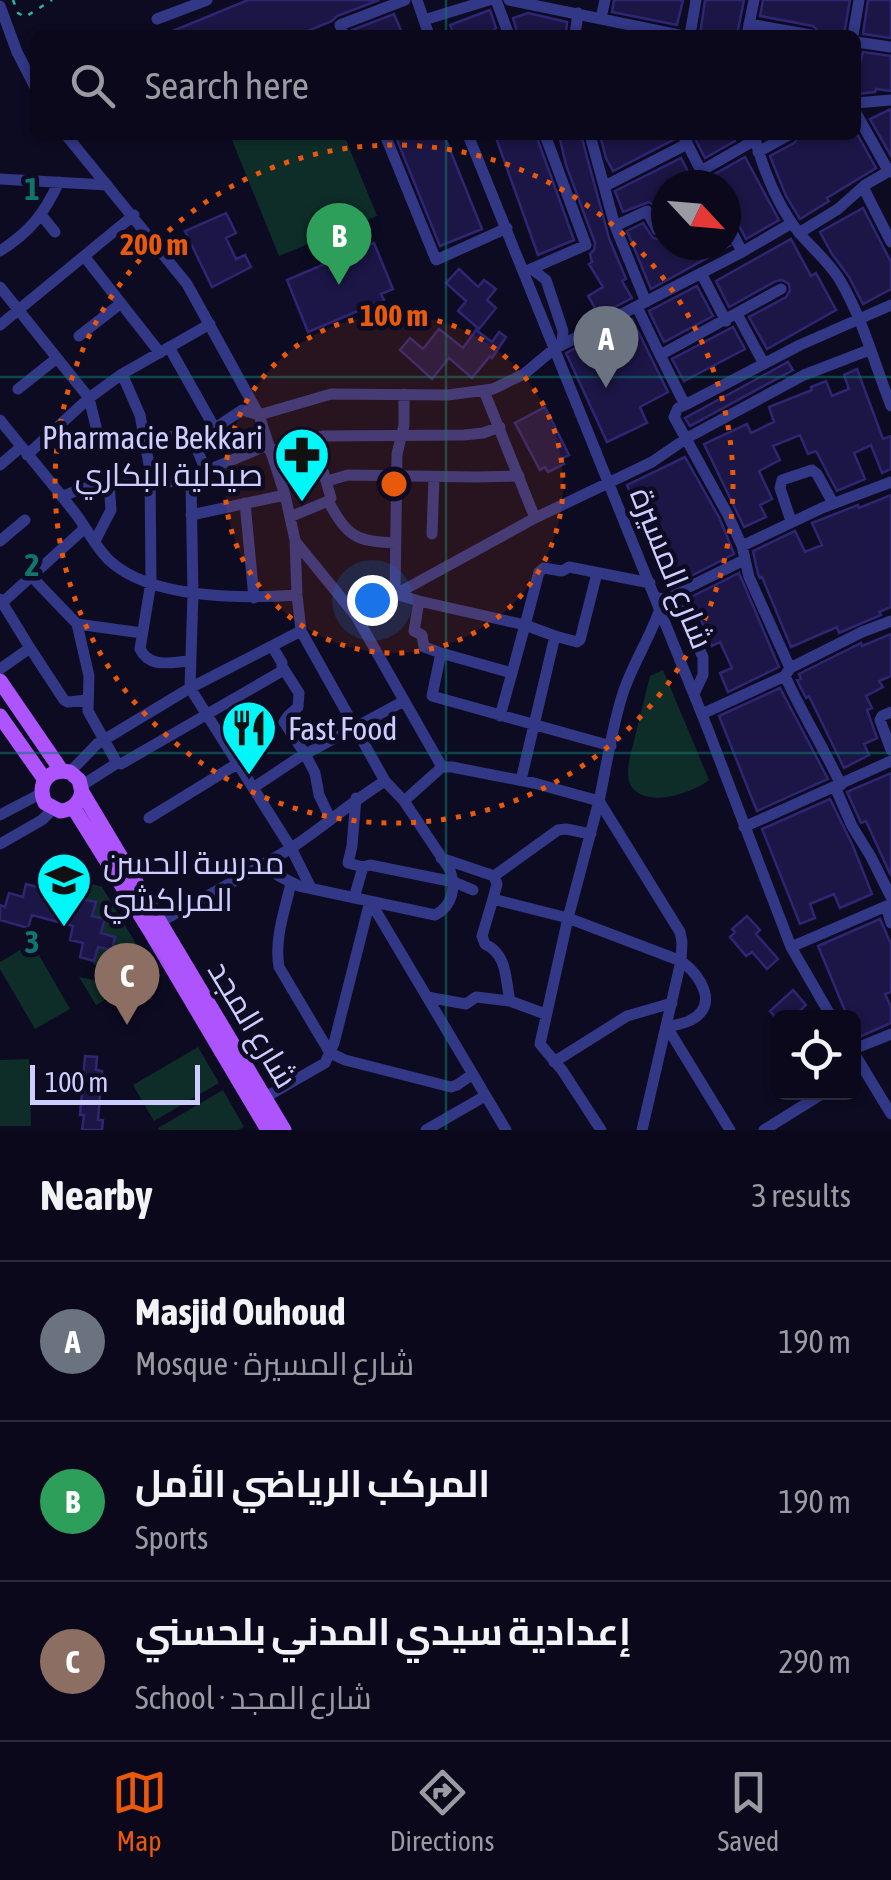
<!DOCTYPE html>
<html lang="en">
<head>
<meta charset="utf-8">
<style>
	body { margin:0; font-family:"Asap Condensed",Cairo,sans-serif; background:#181627; color:#f1f3f6 }
	.controls { position:absolute; right:30px; bottom:30px; display:grid; overflow:hidden; border-radius:15px; box-shadow:0 2px 8px #0004 }
	.controls button { width:90px; height:90px; display:grid; place-items:center; padding:0; border:0; border-bottom:2px solid #2a2939; background:#0a081a; color:#f1f3f6; font:50px sans-serif }
	.compass { position:absolute; left:651px; top:170px; width:90px; height:90px; border-radius:50%; background:#0a081a; box-shadow:0 2px 8px #0004; rotate:116deg }
	.scale { position:absolute; left:30px; bottom:25px; width:170px; box-sizing:border-box; padding-left:10px; border:5px solid #cecdff; border-top:0; font-size:28px; line-height:35px; white-space:nowrap; color:#cecdff; -webkit-text-stroke:8px #0d0b22; paint-order:stroke }
	.you { position:absolute; left:372px; top:600px; width:35px; height:35px; margin:-25px; border:8px solid #fff; border-radius:50%; background:#1a73e8; box-shadow:0 0 0 15px #1a73e833 }
	.badge { display:grid; place-items:center; width:65px; height:65px; border-radius:50%; background:#ea580c; color:#fff; font-size:32px; font-weight:700 }
	.pin { position:absolute; translate:-50% -82px; filter:drop-shadow(0 2px 5px #0008) }
	.pin::after { content:''; position:absolute; top:52px; width:35px; height:30px; background:inherit; clip-path:polygon(0 0,100% 0,50% 100%) }
	.list { margin:0; padding:0; list-style:none }
	h2 { display:flex; justify-content:space-between; align-items:center; height:130px; margin:0; padding:0 40px; font-size:42px }
	h2 small { font-size:32px; font-weight:400; color:#999aa2 }
	.list li { display:grid; grid-template-columns:65px 1fr auto; gap:30px; align-items:center; box-sizing:border-box; height:160px; padding:0 40px; border-top:2px solid #2a2939 }
	.list b { display:block; font-size:38px; white-space:nowrap }
	.list p { margin:0; font-size:32px; white-space:nowrap; color:#999aa2 }
	.list em { font-size:32px; font-style:normal; color:#999aa2 }
	.icon { flex:none; width:55px; height:55px; fill:none; stroke:currentColor; stroke-width:2; stroke-linecap:round; stroke-linejoin:round }
	.map { position:relative; flex:none; width:891px; height:1130px; overflow:hidden }
	.search { position:absolute; background:#0a081a; box-shadow:0 2px 8px #0004; left:30px; right:30px; top:30px; height:110px; display:flex; align-items:center; gap:25px; box-sizing:border-box; padding:0 35px; border-radius:15px; color:#999aa2; font-size:38px }
	.sheet { height:610px; background:#0a081a }
	nav { display:flex; justify-content:space-around; align-items:center; box-sizing:border-box; height:140px; border-top:2px solid #2a2939; background:#0a081a; font-size:28px; color:#999aa2 }
	nav a { display:grid; justify-items:center; gap:5px }
	nav .on { color:#ea580c }
	.map>svg:first-child { display:block }
	.green { fill:#0e2d29 }
	.building { fill:#1b1645; stroke:#2e2673; stroke-width:2.5 }
	.lines { fill:none; stroke-linecap:round; stroke-linejoin:round }
	.path { stroke:#23bda4; stroke-width:2.5; stroke-dasharray:5 8; stroke-linecap:butt }
	.minor { stroke:#323786; stroke-width:11 }
	.major { stroke:#ae54ff; stroke-width:15 }
	.grid { fill:none; stroke:#0f766e; stroke-width:2.5; stroke-opacity:0.55 }
	.ring { fill:none; stroke:#e8590c; stroke-width:5; stroke-dasharray:5 10 }
	.labels { text-anchor:middle; dominant-baseline:central; stroke-width:9; stroke-linejoin:round; paint-order:stroke }
	.poi-label { font-size:32px; fill:#cecdff; stroke:#0d0b22; text-anchor:start }
	.street-label { font-size:32px; fill:#cecdff; stroke:#0d0b22 }
	.grid-label { font-size:32px; text-anchor:middle; font-weight:bold; fill:#0f766e; stroke:#0d0b22; stroke-width:9; stroke-linejoin:round; paint-order:stroke }
	.centre { fill:#e8590c; stroke:#0d0b22; stroke-width:5 }
	.ring-label { font-size:30px; text-anchor:middle; font-weight:bold; fill:#e8590c; stroke:#0d0b22; stroke-width:9; stroke-linejoin:round; paint-order:stroke }
</style>
</head>
<body>
<div class="map">
<svg width="891" height="1130" viewBox="0 0 891 1130">
	<rect width="100%" height="100%" fill="#0d0b22"/>
	<path class="green" d="M230,135H344L377,216L279,256Z
		M663,670L709,780C692,793 647,809 631,786C627,779 628,769 629,761L650,676Z
		M86,882L102,887L153,972L96,1005L79,977L99,981L102,967L93,964L98,947L112,950L115,937L101,933L105,920L92,916L95,902L82,899L78,912L67,895L81,898Z
		M32,943L70,1009L35,1029L0,969V962Z
		M198,1047L219,1083L154,1121L133,1085Z
		M29,1059L31,1126H0V1060Z
		M223,1090L244,1127L238,1130H159L158,1128Z"/>
	<path class="building" d="M248,0H379L337,16L332,21L298,35H163Z
		M614,0H683L677,25L612,12Z
		M705,0H744L737,35H700Z
		M763,0H850L844,35L820,33L813,26L760,16Z
		M868,0H891V38L863,34Z
		M490,10L496,28L494,30L496,35H454L450,25Z
		M528,13L567,22L566,35H518L513,18Z
		M394,14L403,35H353L352,30Z
		M863,52L891,56V91L876,89L875,92L856,94V76Z
		M891,109V156L870,119Z
		M856,132L876,168L827,198L829,201L800,219L786,196L770,156L794,143L801,135H856Z
		M395,135H444L482,229L440,246Z
		M495,135H536L574,240L538,255Z
		M559,135H581L609,238L626,279L622,281L632,298L599,315L588,296L603,287L589,264L592,262L590,254L594,250L595,243L566,165Z
		M600,135H670L673,140L613,171L606,158Z
		M693,135H732L735,141L705,158Z
		M745,157L779,220L746,239L734,216L726,208V185H717L713,175Z
		M681,158L694,183L696,182L698,185H666V216L661,217L655,206L649,202L623,212L615,191Z
		M863,208L891,262V289L863,304L849,277L832,254L820,232Z
		M226,213L236,233L226,238L236,259L245,255L251,267L212,287L185,231Z
		M643,223L653,238L658,239L666,236V245L729,246L651,289L627,231Z
		M791,239L811,276L816,273L836,310L767,349L749,317L786,297L790,290L789,284L782,280L776,281L729,307L716,281Z
		M374,243L393,289L381,294L384,300L308,332L287,280Z
		M459,269L478,287L484,280L496,289L487,300L496,308L479,329L458,311L466,301L446,283Z
		M697,286L713,316L664,342L649,311Z
		M632,319L668,392L640,407L647,423L607,442L566,353Z
		M733,327L745,349L684,381L672,359Z
		M439,329L463,348L476,330L492,342L499,332L506,337L492,358L490,356L472,378L449,358L432,379L400,350L410,338L423,349Z
		M788,362L793,370L690,426L685,418Z
		M857,369L883,439L891,436V469L882,473L871,445L854,453L865,479L837,491L816,451L808,454L800,435L773,446L780,460L759,471L772,499L760,505L766,517L744,527L704,444L747,424L751,433L774,422L769,407L812,390L811,387L826,381L832,396L849,389L844,375Z
		M545,407L569,455L561,459L564,464L548,472L545,467L540,470L515,423Z
		M685,457L720,519L734,554L681,581L674,566L665,570L659,556L665,553L657,538L649,541L627,485Z
		M891,495V607L879,612L881,615L839,633L837,627L791,647L762,577L760,578L758,574L753,551L795,531L805,552L822,545L812,523L858,505L859,508Z
		M739,573L779,667L728,692L720,673L732,668L720,642L712,646L691,597Z
		M891,634V676L879,681L883,687L866,696L872,708L867,710L877,738L864,744L869,755L844,768L809,696L806,698L797,680L801,679L799,674L861,643L862,646Z
		M780,688L828,779L757,811L719,716Z
		M891,773V876L866,821L861,823L847,792Z
		M830,799L853,846L872,894L840,908L834,894L810,904L815,918L800,924L762,829Z
		M71,881L85,885L81,899L96,902L92,916L105,919L101,933L115,937L112,950L98,947L94,961L80,957L83,943L70,940L73,926L32,915L28,928L0,920V905L5,907L9,893L23,897L26,884L68,895Z
		M747,916L760,930L756,934L778,959L767,969L752,952L746,956L730,937L735,932L732,929Z
		M880,919L891,944V992L885,994L891,1007V1023L857,1038L854,1029V1018H848L818,946Z
		M793,990L806,1005L792,1018H776L770,1011Z
		M85,1056L97,1057L96,1070L102,1071L98,1120H103L102,1130H82L84,1115H80Z"/>
	<g class="lines">
		<path class="path" d="M13,0L18,13L25,17L52,0"/>
		<path class="minor" d="M417,0L429,35
			M496,0L509,35
			M509,0L679,35
			M0,6L17,52L35,87
			M601,18L605,0
			M157,19L207,0
			M424,20L489,0
			M749,24L811,35
			M344,35L340,25L405,0
			M575,35L578,13
			M690,35L696,0
			M747,35L754,0
			M853,35L859,0
			M856,42L891,47
			M856,103L891,100
			M856,113L889,172
			M66,135L187,284L259,415L285,495L295,540L297,595L301,631L385,781
			M385,135L436,260L507,228
			M468,135L707,727L791,947L832,1018
			M590,135L615,226L646,302
			M683,135L708,185
			M754,135C763,169 778,207 800,234C814,250 831,264 841,282C863,320 875,365 891,406
			M758,152L789,135
			M701,171L755,140
			M0,179L107,185
			M605,186L687,144
			M863,187L891,242
			M42,216L55,232
			M726,220L742,252
			M615,226L647,211L657,230L666,225
			M799,233L838,209L865,185L891,170
			M0,251C31,231 43,215 59,182
			M84,256L160,353
			M532,269L546,280L563,331L562,345
			M524,272L586,245L545,135
			M701,273L726,321
			M0,287L89,398L99,439
			M637,307L660,355
			M737,314L764,364
			M0,325L134,215
			M79,336L120,304
			M169,347L214,427
			M122,374L140,415L150,470L151,582L140,649C150,669 171,662 190,661
			M18,389L57,358
			M484,391L535,518
			M404,394V425L397,454L395,594L419,601L414,631L422,635L424,647L441,653L432,696L611,746
			M685,405L660,355L781,289
			M0,420C26,453 53,484 78,517C88,531 97,549 110,561C151,599 244,599 297,595
			M145,435L199,438
			M268,445L196,475L191,482L193,593L190,688L291,848L311,888
			M270,451L323,436L464,435L483,433L500,427
			M27,455L89,398L122,374L210,324
			M0,465L21,447
			M206,471L196,447L197,440L242,410L259,415L331,394L448,395L493,389L524,374L554,349L742,252L792,223
			M327,481L348,475L476,477L519,476
			M62,497C98,479 113,486 151,484C165,483 179,480 193,478
			M328,501C348,537 355,541 395,543
			M245,503L254,598
			M191,515L285,495
			M290,517L328,501L331,498L313,437
			M791,521L780,488L782,480L812,470L817,474L833,503
			M432,534L434,477
			M0,541L25,520
			M95,541L111,510L109,483
			M295,541L356,616L442,767
			M742,546L822,508L891,482
			M32,577L77,624L142,633
			M655,597L668,600L680,610L703,657V675L694,694
			M0,599L30,648
			M668,600L681,591L744,560
			M419,601L525,625L539,572L544,568L562,571L569,567L650,583
			M3,602L85,528
			M356,616L535,518L652,462L687,438L804,375L869,350
			M77,624L89,676L88,711L117,763L121,764L282,671V663L272,646
			M555,636L577,642L580,640L597,573
			M441,653L512,673L500,716
			M283,668L299,693L298,707L288,716L284,722L305,754L315,773L319,795L330,818
			M790,668L862,632L891,621
			M0,669L30,648L64,700L68,702L87,700
			M512,673L525,625L555,636L521,780
			M891,712L882,716L880,720L891,750
			M702,714L785,676
			M70,772L97,744L190,688L301,631
			M841,785C824,748 802,714 785,676L790,668L749,577L742,546L728,515L674,417L678,408L685,405L800,345L891,305
			M81,786L117,763
			M835,787L852,826L871,857L891,897
			M253,788L298,758L404,701
			M356,798L352,846L348,863L363,867
			M404,801L442,767H452L534,783L599,801L568,918L540,1044L562,1070L601,1130
			M0,815L42,793
			M149,818L237,764
			M744,827L891,761
			M0,844L42,820L53,809
			M441,858L494,876L497,884L493,899L568,918L681,961C700,975 720,1005 691,1020C684,1024 674,1025 667,1027L730,1130
			M494,876L558,830L566,829L591,834
			M291,883C285,910 274,939 279,967L330,1053L345,1060L451,1087L457,1085L473,1074
			M354,898L363,867L370,865L454,882L473,890
			M493,899L482,936L485,944C508,955 505,979 510,1001L545,1014
			M370,901L506,1130
			M886,906L891,923
			M157,924C201,899 245,876 288,850C321,829 351,802 385,781L404,801L450,870C456,887 453,906 435,915L299,886L279,876L264,863
			M791,947L891,904
			M427,997L466,1004L476,997L510,1001
			M854,1049L891,1034
			M854,1053L891,1114
			M554,1062L627,1016L672,1003
			M264,1098L325,1063L334,1043L370,901
			M426,1130L485,1096
			M642,1130L681,961L682,942L680,932L599,801C607,764 612,725 624,690C634,662 650,637 660,609
			M764,1130L825,1092"/>
		<path class="major" d="M0,681L61,770
			M0,716L45,780
			M82,792C79,804 72,810 60,811L45,803C36,783 49,768 70,772L79,780L82,792L284,1130
			M73,807L149,929L268,1130"/>
	</g>
	<path class="grid" d="M446,0V35M446,135V1130M0,377H891M0,753H891"/>
	<circle cx="394" cy="484" r="169" fill="#e8590c" fill-opacity=".12"/>
	<g class="ring">
		<circle cx="394" cy="484" r="169"/>
		<circle cx="394" cy="484" r="339"/>
	</g>
	<defs>
		<g id="pharmacy-pin" transform="scale(2.875)"><path d="M0 17L-7.5 6A9.5 9.5 0 1 1 7.5 6Z" fill="#00f7f8" stroke="#0d0b22"/><path d="M-2-6h4v4h4v4h-4v4h-4v-4h-4v-4h4Z" fill="#111"/></g>
		<g id="restaurant-pin" transform="scale(2.875)"><path d="M0 17L-7.5 6A9.5 9.5 0 1 1 7.5 6Z" fill="#00f7f8" stroke="#0d0b22"/><path d="M-5-6h1v4h1v-4h1v4h1v-4h1v5L-1.5 .5V6h-2V.5L-5-1ZM5-6V6H3V1.5H1.5Q1.5-4 5-6Z" fill="#111"/></g>
		<g id="school-pin" transform="scale(2.875)"><path d="M0 17L-7.5 6A9.5 9.5 0 1 1 7.5 6Z" fill="#00f7f8" stroke="#0d0b22"/><path d="M0-5L7-2L0 1L-7-2ZM-4 1L0 2.5L4 1V4Q0 6-4 4Z" fill="#111"/></g>
	</defs>
	<g fill-rule="evenodd">
		<use href="#pharmacy-pin" x="302" y="455"/>
		<use href="#restaurant-pin" x="249" y="728"/>
		<use href="#school-pin" x="64" y="880"/>
	</g>
	<g class="labels">
		<g class="poi-label">
			<text x="263" y="437" text-anchor="end">Pharmacie Bekkari<tspan x="263" dy="37">صيدلية البكاري</tspan></text>
			<text x="288" y="728">Fast Food</text>
			<text x="103" y="862">مدرسة الحسن<tspan x="103" dy="37">المراكشي</tspan></text>
		</g>
		<g class="street-label">
			<text transform="translate(672 568) rotate(68)">شارع المسيرة</text>
			<text transform="translate(253 1024) rotate(59)">شارع المجد</text>
		</g>
	</g>
	<g class="grid-label">
		<text x="32" y="200">1</text>
		<text x="32" y="576">2</text>
		<text x="32" y="953">3</text>
	</g>
	<circle cx="394" cy="484" r="15" class="centre"/>
	<g class="ring-label">
		<text x="154" y="255">200 m</text>
		<text x="394" y="326">100 m</text>
	</g>
</svg>
<div class="controls">
<button><svg class="icon" aria-label="locate" viewBox="0 0 24 24"><circle cx="12" cy="12" r="6"/><path d="M12 2v4M12 18v4M2 12h4M18 12h4"/></svg></button>
</div>
<svg class="compass" viewBox="-18 -18 36 36"><path d="M0-13l5 13h-10z" fill="#e53935"/><path d="M0 13l5-13h-10z" fill="#999aa2"/></svg>
<div class="scale">100 m</div>
<div class="you"></div>
<div class="pin badge" style="left:606px;top:388px;background:#6b7280">A</div>
<div class="pin badge" style="left:339px;top:285px;background:#2e9e5b">B</div>
<div class="pin badge" style="left:127px;top:1025px;background:#8d6e63">C</div>
<div class="search"><svg class="icon" aria-label="search" viewBox="0 0 24 24"><circle cx="10" cy="10" r="6"/><path d="M15 15l6 6"/></svg>Search here</div>
</div>
<section class="sheet">
<h2>Nearby<small>3 results</small></h2>
<ul class="list">
<li><span class="badge" style="background:#6b7280">A</span><div><b>Masjid Ouhoud</b><p>Mosque · شارع المسيرة</p></div><em>190 m</em></li>
<li><span class="badge" style="background:#2e9e5b">B</span><div><b>المركب الرياضي الأمل</b><p>Sports</p></div><em>190 m</em></li>
<li><span class="badge" style="background:#8d6e63">C</span><div><b>إعدادية سيدي المدني بلحسني</b><p>School · شارع المجد</p></div><em>290 m</em></li>
</ul>
</section>
<nav>
<a class="on"><svg class="icon" aria-label="map" viewBox="0 0 24 24"><path d="M3 6l6-2 6 2 6-2v14l-6 2-6-2-6 2zM9 4v14M15 6v14"/></svg>Map</a>
<a><svg class="icon" aria-label="directions" viewBox="0 0 24 24"><path d="M12 3l9 9-9 9-9-9zM9 14v-3h6M13 9l2 2-2 2"/></svg>Directions</a>
<a><svg class="icon" aria-label="saved" viewBox="0 0 24 24"><path d="M7 4h10v16l-5-4-5 4z"/></svg>Saved</a>
</nav>
</body>
</html>
